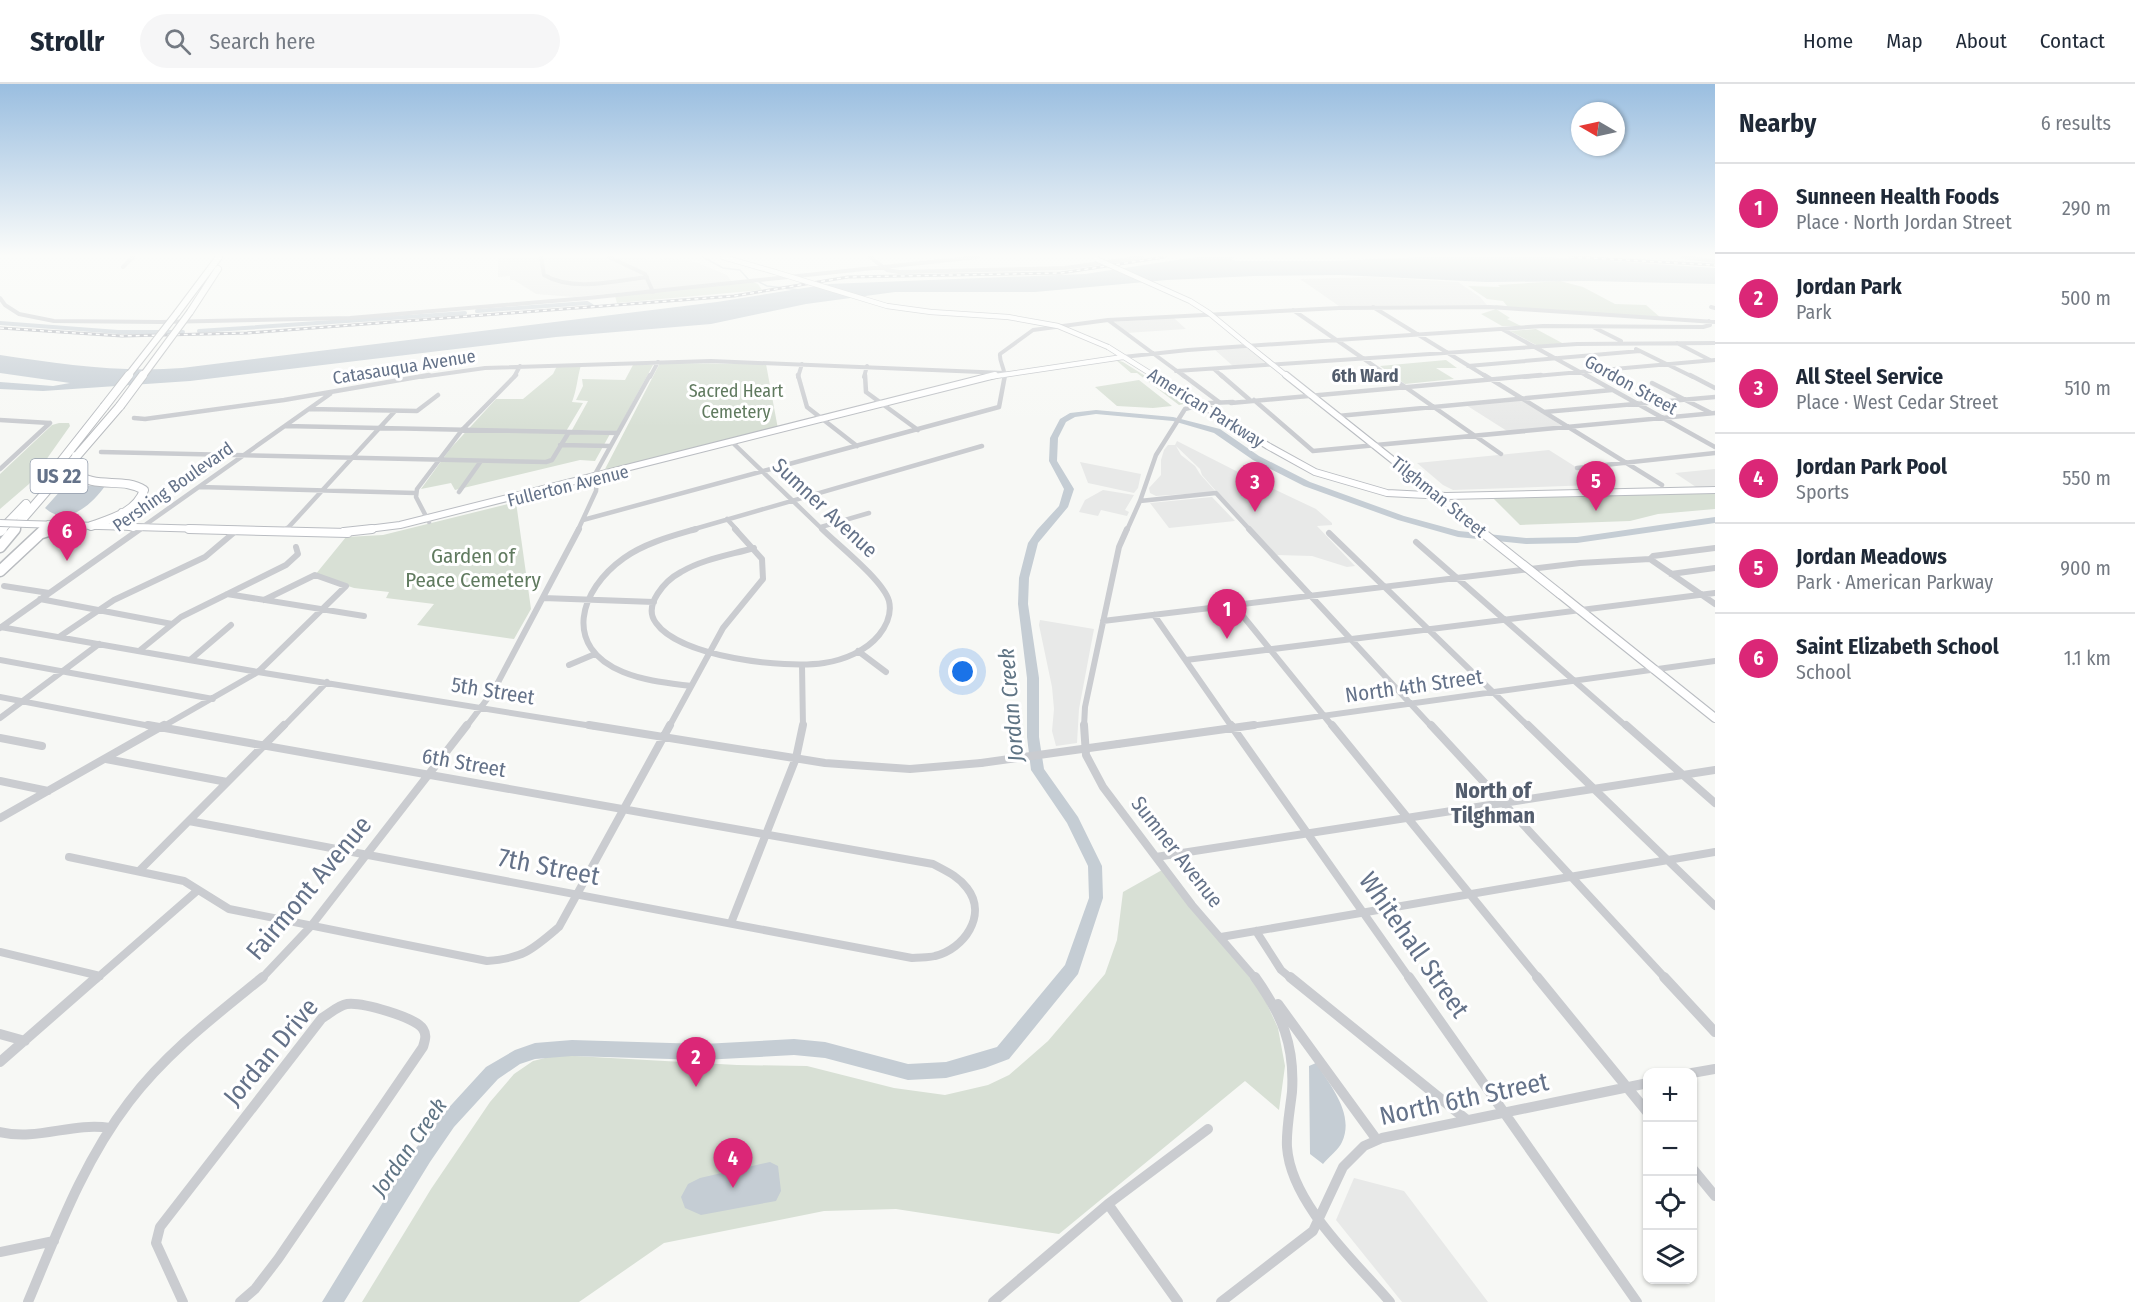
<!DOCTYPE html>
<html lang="en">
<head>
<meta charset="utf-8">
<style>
	body { margin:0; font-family:"Fira Sans Condensed",sans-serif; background:#f6f6f7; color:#1f2937 }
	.controls { position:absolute; right:18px; bottom:18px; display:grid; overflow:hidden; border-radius:12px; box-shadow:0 2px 4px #0004 }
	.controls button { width:54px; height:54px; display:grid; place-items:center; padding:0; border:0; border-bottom:2px solid #e0e1e3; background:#fff; color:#1f2937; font:30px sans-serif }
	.compass { position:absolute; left:1571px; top:18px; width:54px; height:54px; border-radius:50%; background:#fff; box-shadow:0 2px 4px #0004; rotate:279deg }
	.you { position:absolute; left:963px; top:588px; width:21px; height:21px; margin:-15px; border:4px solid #fff; border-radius:50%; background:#1a73e8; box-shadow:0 0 0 9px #1a73e833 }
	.badge { display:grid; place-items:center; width:39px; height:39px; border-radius:50%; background:#db2777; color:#fff; font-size:20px; font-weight:700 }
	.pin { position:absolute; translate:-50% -50px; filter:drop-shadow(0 2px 3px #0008) }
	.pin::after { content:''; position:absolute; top:32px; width:21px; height:18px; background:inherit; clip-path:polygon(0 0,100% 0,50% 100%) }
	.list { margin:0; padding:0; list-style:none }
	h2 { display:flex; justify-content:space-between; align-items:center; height:78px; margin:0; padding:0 24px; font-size:26px }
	h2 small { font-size:20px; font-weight:400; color:#747a83 }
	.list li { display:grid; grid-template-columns:39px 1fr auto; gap:18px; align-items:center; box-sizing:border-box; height:90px; padding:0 24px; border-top:2px solid #e0e1e3 }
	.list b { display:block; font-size:22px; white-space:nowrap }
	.list p { margin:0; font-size:20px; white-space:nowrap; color:#747a83 }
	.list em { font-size:20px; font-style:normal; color:#747a83 }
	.icon { flex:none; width:33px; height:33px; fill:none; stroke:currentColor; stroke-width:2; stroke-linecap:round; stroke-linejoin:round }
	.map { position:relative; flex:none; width:1715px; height:1218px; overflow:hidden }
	header { display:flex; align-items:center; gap:36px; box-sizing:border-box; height:84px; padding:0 30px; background:#fff; border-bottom:2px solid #e0e1e3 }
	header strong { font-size:28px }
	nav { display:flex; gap:33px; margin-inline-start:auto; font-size:21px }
	.search { width:420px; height:54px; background:#f6f6f7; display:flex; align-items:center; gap:15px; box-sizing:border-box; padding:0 21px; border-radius:33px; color:#747a83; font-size:22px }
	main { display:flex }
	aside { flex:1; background:#fff }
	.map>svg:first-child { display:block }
	.built { fill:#e8e9e8 }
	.green { fill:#d8e0d5 }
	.water { fill:#c5cdd4 }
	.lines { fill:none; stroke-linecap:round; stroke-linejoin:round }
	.stream { stroke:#c5cdd4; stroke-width:1.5 }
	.canal { stroke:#c5cdd4; stroke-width:4 }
	.river { fill:#c5cdd4; fill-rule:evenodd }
	.major-far2-casing { stroke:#babdc2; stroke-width:6 }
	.major-far1-casing { stroke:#babdc2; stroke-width:8 }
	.major-casing { stroke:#babdc2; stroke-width:10 }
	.highway-far2-casing { stroke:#b9bcc0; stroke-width:8 }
	.highway-far1-casing { stroke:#b9bcc0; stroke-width:10 }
	.highway-casing { stroke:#b9bcc0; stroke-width:13 }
	.minor-far4 { stroke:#caccd0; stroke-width:4 }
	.minor-far3 { stroke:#caccd0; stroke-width:4.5 }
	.minor-far2 { stroke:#caccd0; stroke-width:6 }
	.minor-far1 { stroke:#caccd0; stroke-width:8 }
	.minor { stroke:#caccd0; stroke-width:10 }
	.major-far2 { stroke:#fff; stroke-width:4.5 }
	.major-far1 { stroke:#fff; stroke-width:6 }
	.major { stroke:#fff; stroke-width:8 }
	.highway-far2 { stroke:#fff; stroke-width:6 }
	.highway-far1 { stroke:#fff; stroke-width:8 }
	.highway { stroke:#fff; stroke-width:10 }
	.rail-casing { stroke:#a9adb5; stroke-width:3 }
	.rail { stroke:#fff; stroke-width:1.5; stroke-dasharray:4; stroke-linecap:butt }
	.major-bridge-far2-casing { stroke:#babdc2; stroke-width:6; stroke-linecap:butt }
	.major-bridge-far1-casing { stroke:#babdc2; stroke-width:8; stroke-linecap:butt }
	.major-bridge-casing { stroke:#babdc2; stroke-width:10; stroke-linecap:butt }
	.highway-bridge-far1-casing { stroke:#b9bcc0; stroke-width:8; stroke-linecap:butt }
	.highway-bridge-casing { stroke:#b9bcc0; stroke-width:10; stroke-linecap:butt }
	.minor-bridge { stroke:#caccd0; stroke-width:8 }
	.major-bridge-far2 { stroke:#fff; stroke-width:4.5 }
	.major-bridge-far1 { stroke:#fff; stroke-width:6 }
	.major-bridge { stroke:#fff; stroke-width:8 }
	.highway-bridge-far1 { stroke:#fff; stroke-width:6 }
	.highway-bridge { stroke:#fff; stroke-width:8 }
	.labels { text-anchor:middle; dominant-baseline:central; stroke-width:6; stroke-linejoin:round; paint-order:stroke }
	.far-street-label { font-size:18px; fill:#647289; stroke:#fff }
	.far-neighbourhood-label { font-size:18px; font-weight:bold; fill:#535d6d; stroke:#fff }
	.far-park-label { font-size:18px; fill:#607a5f; stroke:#fff }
	.shield { fill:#fff; stroke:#929cac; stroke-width:1.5 }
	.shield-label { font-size:20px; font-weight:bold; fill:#647289 }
	.street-label { font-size:21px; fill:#647289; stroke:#fff }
	.park-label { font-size:21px; fill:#607a5f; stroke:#fff }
	.water-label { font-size:22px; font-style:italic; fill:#5f7484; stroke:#fff }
	.neighbourhood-label { font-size:22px; font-weight:bold; fill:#535d6d; stroke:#fff }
	.near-street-label { font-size:26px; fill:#647289; stroke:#fff }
</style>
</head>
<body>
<header>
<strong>Strollr</strong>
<div class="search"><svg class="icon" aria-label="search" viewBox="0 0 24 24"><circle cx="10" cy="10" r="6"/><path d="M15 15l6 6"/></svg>Search here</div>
<nav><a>Home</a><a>Map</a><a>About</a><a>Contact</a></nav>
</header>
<main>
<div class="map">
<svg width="1715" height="1218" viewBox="0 0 1715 1218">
	<rect width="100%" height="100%" fill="#f7f8f5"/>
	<path class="built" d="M498,173H641L651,177L669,174L696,178L727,191L732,198L574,213L536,210L514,196H510V192L498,193Z
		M1373,193L1458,198L1480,213L1487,221L1339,222L1300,195Z
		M1174,234L1186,245L1126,249L1113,238Z
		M1247,264L1268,280L1234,283L1214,265Z
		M1522,316L1562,342L1507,347L1466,321Z
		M1177,357L1242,390L1316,425L1332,439V441L1317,442L1355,482L1347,483L1312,472L1277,471L1223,415L1202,391L1200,385L1176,362L1181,371L1195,382L1200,390L1216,408L1156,412L1150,409L1149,404L1161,391V376L1164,366L1168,361H1175Z
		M1549,366L1587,390L1593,401L1453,406L1443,401L1417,379Z
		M1080,378L1141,390L1138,404L1134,409L1088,399Z
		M1715,385V402L1696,403L1675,389Z
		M1103,406L1134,411L1125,426L1129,428L1127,432L1101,426L1098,432L1079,428L1085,416Z
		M1212,413L1235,437L1169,444L1150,419Z
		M1040,536L1094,545L1079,625L1077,659L1056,662L1052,647L1054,625L1052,603L1039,541Z
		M1354,1094L1404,1107L1488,1218H1402L1336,1136Z"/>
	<path class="green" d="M1560,197L1583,203L1615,220L1646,221L1661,234L1496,223L1495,221L1507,222L1503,217L1487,215L1468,202L1500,203L1498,201Z
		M753,198L758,200L762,206L617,219L615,212Z
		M1496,225L1510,234L1507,235L1521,242H1502L1481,230Z
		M1536,245L1564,260L1538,262L1510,247Z
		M1116,276L1123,278L1188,319L1179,321L1137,289H1131Z
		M1446,276L1457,284H1436L1454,295L1405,300L1380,282Z
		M660,279L766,280L778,345L604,387Z
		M581,281C577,295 577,305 572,318L583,319L565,349L610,350L595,377L580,376L455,406L451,399L421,405L450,365L496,315H523L553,290L557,282Z
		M633,281H653L617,347L572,346L588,317L576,316L583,302L582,295L625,296Z
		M1139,296L1172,322L1153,324L1117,322L1095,303Z
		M59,339H69L70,342L29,400L0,425V390L52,341Z
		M1715,409V425L1658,430L1630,437L1520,441L1493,414Z
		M516,418L531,525L514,555L417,541L434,520L386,514L389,508L354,504L315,491L346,453L383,451Z
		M1162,786L1261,907L1278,944L1285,982L1279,1026L1245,997L1059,1150L896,1125L824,1127L664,1159L579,1218H362L431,1105L490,1018L514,990L533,977L557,971L737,981L807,982L894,1004L945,1011L988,1001L1009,991L1048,957L1105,890L1117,856L1123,808Z"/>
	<path class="water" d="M1196,173H1236L1230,175L1237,177H1334L1418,173H1551L1715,184V200L1589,197L1486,198L1341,191L1254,192L1167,196L1035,208H895L806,220L711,240L556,253L190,297L43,307L0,305V298L53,302L70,299L0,289V271C61,280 121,289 182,284L717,218L829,200L1085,190Z
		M70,401L105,402C92,420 67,444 45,424L62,405Z
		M1316,979C1330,1001 1355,1030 1342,1058C1339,1065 1329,1073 1323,1080L1310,1070L1309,982Z
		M770,1078L778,1082L781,1107L776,1117L701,1131L685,1124L681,1113L688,1100L700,1094Z"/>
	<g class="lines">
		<path class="stream" d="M703,173L723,184L740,186L748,195
			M759,198L767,202L800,206"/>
		<path class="canal" d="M477,227L587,219L592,222
			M0,239L118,248H183
			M199,247L465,229"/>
		<path class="river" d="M1096,326L1173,333L1220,345L1259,372L1310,398L1404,432L1459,447L1526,454L1577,453L1715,433V439L1577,459L1526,460L1458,453L1398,436L1304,402L1253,376L1214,349L1173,337L1096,330L1075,333L1066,338L1058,354L1057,377L1074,405L1068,423L1038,459L1029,494L1028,520L1039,594V653L1044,685L1078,733L1102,782L1103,814L1078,890L1009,975L985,984L946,994L908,996L825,974L794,971L703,976L572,972L535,975L520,980L498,995L454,1043L430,1078L344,1218H322L416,1064L442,1031L486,983L515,966L535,959L572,956L703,960L794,955L825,958L908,980L946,978L997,963L1065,881L1089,814L1088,782L1067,739L1031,686L1027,653V594L1018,520L1019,494L1028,459L1037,446L1059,422L1064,405L1049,377L1050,354L1060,335L1070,329Z"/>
		<g class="major-far2-casing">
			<path id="major-far2" d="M723,173L775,188
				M1243,257L1288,293
				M1108,263L1156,293
				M989,293L1123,273"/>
		</g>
		<g class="major-far1-casing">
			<path id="major-far1" d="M1154,291L1268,362L1315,388L1387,409L1446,412L1715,406
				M1286,291L1423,400
				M27,440L242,446
				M360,446L400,441L995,291"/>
		</g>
		<g class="major-casing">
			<path id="major" d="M189,445L348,449
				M344,448L372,445
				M1560,510L1715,634"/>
		</g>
		<g class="highway-far2-casing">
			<path id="highway-far2" d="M190,228L218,185
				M177,229L219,173"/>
		</g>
		<g class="highway-far1-casing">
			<path id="highway-far1" d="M76,372L74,387C94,407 122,392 144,406C137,428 111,435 91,442
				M48,394L104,323
				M122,429L118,434L119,439L133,443
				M1,446L26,420
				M13,446L120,322
				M44,446L49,441
				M51,446L66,441"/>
		</g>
		<g class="highway-casing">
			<path id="highway" d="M0,447L2,445
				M42,449L55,445
				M0,463L15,445
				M0,487L45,445"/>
		</g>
		<path class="minor-far4" d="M541,173L544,191C573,208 615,197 647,193
			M609,173L645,190L653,208
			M870,173L887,186L899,188L1065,184L1142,173
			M1683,173L1715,177
			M123,183L133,173
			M0,214L5,221L19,230L54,237L160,238L350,234L588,214L978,173
			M1373,223L1487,293
			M1711,223L1715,224
			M1293,226L1390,293
			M1108,236L1185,293
			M1593,243L1621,257
			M1502,245L1589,293
			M1677,259L1710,276
			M1636,265L1693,293
			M1123,273L1188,266L1543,242L1703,243L1710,241L1709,237
			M1468,282L1640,267
			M1214,285L1223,293
			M1176,287L1577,260L1715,259
			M421,293L485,284L711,277L1005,289
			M514,293L520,282
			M650,293L658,278
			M798,293L802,280
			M864,293L867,282
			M1004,293C1006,285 999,279 1000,270L1033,246L1108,236L1339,224L1490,223L1715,238
			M1524,293L1715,276"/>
		<path class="minor-far3" d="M798,291L807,323L857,362
			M865,291L866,308L918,346
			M1183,291L1219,318
			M1221,291L1251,317
			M1388,291L1501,370
			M1484,291L1662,401
			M1586,291L1715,363
			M1690,291L1715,304
			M1652,299L1711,329
			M1254,316L1313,367L1715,329
			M1231,319L1541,291
			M309,325L417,327L438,311
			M1544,328L1715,313
			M1338,332L1612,306
			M134,334L145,335L284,316L429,291
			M0,336L50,339
			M285,342L618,349
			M734,360L823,446
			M560,361L610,362
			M101,368L546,378L552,376L569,348
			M1577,384L1715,369
			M0,385L50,339
			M594,392L650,291
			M199,403L415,409
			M459,408L481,377
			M1140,417L1216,409L1250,446
			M727,435L737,446
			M583,436L999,323L1005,291
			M429,438L416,413L417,405L462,346L516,291
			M821,443L869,429
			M138,446L330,310
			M286,446L395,327
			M578,446L596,407L597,395
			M691,446L982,362
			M1127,446L1140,417L1156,371L1185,325L1209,319L1233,318"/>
		<path class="minor-far2" d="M1249,445L1432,643
			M285,447L287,445
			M1329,449L1529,643
			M1416,458L1627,643
			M754,464C730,471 703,475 681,488C666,496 642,521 656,539C680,573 784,585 824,579C844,576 866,567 879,551C887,541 892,530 889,517C883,496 838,461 822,445
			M1650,475L1715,520
			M1671,490L1715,484
			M4,502L49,509
			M227,510L364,532
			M543,514L654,518
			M40,515L172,540
			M1234,521L1333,643
			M1154,531L1232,643
			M1103,537L1580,479L1650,475L1653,472L1715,464
			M0,543L258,588L598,643
			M0,544L140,445
			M59,553L114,516L205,473L237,446
			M139,567L181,533L286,481L298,470L296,463
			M858,567L886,588
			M0,576L213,615
			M190,576L231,541
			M1186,576L1715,509
			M569,581L595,570
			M802,581L803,643
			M691,602C668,599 645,597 623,588C562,563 579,506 624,474C645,459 672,452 696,445
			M0,613L155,643
			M0,634L99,560
			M162,643L258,588L346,502L315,491L264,516
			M283,643L327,598
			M466,643L494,606L579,445
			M669,643L723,544L763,495L762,475L735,445
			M1084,643L1085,623L1119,463L1127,445
			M1243,643L1715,577"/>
		<path class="minor-far1" d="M148,641L933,780C946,787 958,792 967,804C988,831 964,865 935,872C928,874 920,873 912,874L189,737
			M589,641L825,679L910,685L981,679
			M1084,641L1086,671L1103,703L1192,821L1256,895
			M1231,641L1410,895
			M1332,641L1539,895
			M1431,641L1666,895
			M1528,641L1715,822
			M1626,641L1715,719
			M0,654L42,662
			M1118,660L1254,641
			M106,675L227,698
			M0,697L48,707
			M0,734L164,641
			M69,773L184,797L229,825L487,877C524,874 532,866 559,843L670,641
			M1156,773L1715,686
			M139,787L284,641
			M731,839L796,674L803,641
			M1256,847L1281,886L1292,895
			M1221,853L1715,768
			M0,868L100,892
			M96,895L198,806
			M261,895L311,842L467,641"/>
		<path class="minor" d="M1255,893C1282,931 1295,961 1292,1008C1290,1026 1286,1046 1287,1063C1291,1120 1355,1177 1390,1218
			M1290,893L1467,1036
			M1409,893L1637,1218
			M1537,893L1648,1029
			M1664,893L1715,948
			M1278,920L1377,1056
			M0,950L25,957
			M0,978L97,893
			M1692,989L1715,985
			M0,1048C38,1057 72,1038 110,1044
			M1692,1084L1715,1112
			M1108,1120L1178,1218
			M0,1168L54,1157
			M28,1218C57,1149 83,1078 129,1018C166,969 215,932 263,893
			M183,1218L156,1159L160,1143L322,934C329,930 339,921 347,920C361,918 416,933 423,945C427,951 425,956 423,963L278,1175L255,1205L240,1218
			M993,1218L1108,1120L1208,1045
			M1221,1218L1313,1147L1343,1083L1364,1062L1382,1054L1648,999"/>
		<use href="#major-far2" class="major-far2"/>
		<use href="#major-far1" class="major-far1"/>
		<use href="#major" class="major"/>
		<use href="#highway-far2" class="highway-far2"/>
		<use href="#highway-far1" class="highway-far1"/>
		<use href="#highway" class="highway"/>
		<g class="rail-casing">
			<path id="rail" d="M1570,173L1715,181
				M0,244L122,252L247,249L734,212L848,193L1061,189L1165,173"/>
		</g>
		<use href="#rail" class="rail"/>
		<g class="major-bridge-far2-casing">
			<path id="major-bridge-far2" d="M1096,175L1190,217L1209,229L1243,257
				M775,188L887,222L931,228L1008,233L1058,242L1108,263"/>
		</g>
		<g class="major-bridge-far1-casing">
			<path id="major-bridge-far1" d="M1423,400L1480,446
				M0,439L27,440"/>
		</g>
		<g class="major-bridge-casing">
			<path id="major-bridge" d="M1478,445L1560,510"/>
		</g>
		<g class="highway-bridge-far1-casing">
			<path id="highway-bridge-far1" d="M127,293L177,229
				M142,293L190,228"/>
		</g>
		<g class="highway-bridge-casing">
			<path id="highway-bridge" d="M120,322L143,291
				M104,323L129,291"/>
		</g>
		<path class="minor-bridge" d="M981,679L1118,660"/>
		<use href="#major-bridge-far2" class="major-bridge-far2"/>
		<use href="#major-bridge-far1" class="major-bridge-far1"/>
		<use href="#major-bridge" class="major-bridge"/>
		<use href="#highway-bridge-far1" class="highway-bridge-far1"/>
		<use href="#highway-bridge" class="highway-bridge"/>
	</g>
	<linearGradient id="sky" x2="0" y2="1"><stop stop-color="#9abee0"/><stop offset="0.5" stop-color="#fbfcfa"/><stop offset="1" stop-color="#fbfcfa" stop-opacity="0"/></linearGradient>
	<rect width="1715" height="343" fill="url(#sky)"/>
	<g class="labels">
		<g class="far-street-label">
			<text transform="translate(404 283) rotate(-9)">Catasauqua Avenue</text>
			<text transform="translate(1631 301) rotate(29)">Gordon Street</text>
			<text transform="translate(1206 324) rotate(32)">American Parkway</text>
			<text transform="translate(568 402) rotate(-14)">Fullerton Avenue</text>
			<text transform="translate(173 403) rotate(-35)">Pershing Boulevard</text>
			<text transform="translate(1439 413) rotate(39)">Tilghman Street</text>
		</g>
		<g class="far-neighbourhood-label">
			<text x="1365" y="292">6th Ward</text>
		</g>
		<g class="far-park-label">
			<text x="736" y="307">Sacred Heart<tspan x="736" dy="21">Cemetery</tspan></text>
		</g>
		<rect class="shield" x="30.5" y="375" width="57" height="34" rx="4.5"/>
		<g class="shield-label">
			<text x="59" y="392">US 22</text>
		</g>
		<g class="street-label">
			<text transform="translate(825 424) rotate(43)">Sumner Avenue</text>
			<text transform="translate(1414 602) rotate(-8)">North 4th Street</text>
			<text transform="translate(493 607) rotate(9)">5th Street</text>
			<text transform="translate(464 679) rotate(10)">6th Street</text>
			<text transform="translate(1177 768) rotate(52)">Sumner Avenue</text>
		</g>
		<g class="park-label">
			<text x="473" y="472">Garden of<tspan x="473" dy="24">Peace Cemetery</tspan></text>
		</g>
		<g class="water-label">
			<text transform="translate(1011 621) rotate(-95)">Jordan Creek</text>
			<text transform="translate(409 1063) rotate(-55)">Jordan Creek</text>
		</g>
		<g class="neighbourhood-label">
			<text x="1493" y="706">North of<tspan x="1493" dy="25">Tilghman</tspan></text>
		</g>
		<g class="near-street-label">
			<text transform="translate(549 783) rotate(11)">7th Street</text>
			<text transform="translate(309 804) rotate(-50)">Fairmont Avenue</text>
			<text transform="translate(1414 861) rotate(55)">Whitehall Street</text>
			<text transform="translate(271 968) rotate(-50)">Jordan Drive</text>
			<text transform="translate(1464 1015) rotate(-12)">North 6th Street</text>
		</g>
	</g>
</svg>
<div class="controls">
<button>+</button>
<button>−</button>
<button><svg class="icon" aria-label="locate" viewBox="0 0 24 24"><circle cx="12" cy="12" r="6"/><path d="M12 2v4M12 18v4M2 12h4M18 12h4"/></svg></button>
<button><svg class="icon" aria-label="layers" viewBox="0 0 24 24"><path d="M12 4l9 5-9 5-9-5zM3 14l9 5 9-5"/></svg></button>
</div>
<svg class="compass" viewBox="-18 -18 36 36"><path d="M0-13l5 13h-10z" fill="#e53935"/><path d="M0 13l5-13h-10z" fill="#747a83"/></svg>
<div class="you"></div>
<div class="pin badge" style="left:1227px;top:555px">1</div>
<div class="pin badge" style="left:696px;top:1003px">2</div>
<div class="pin badge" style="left:1255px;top:428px">3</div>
<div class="pin badge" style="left:733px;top:1104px">4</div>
<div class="pin badge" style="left:1596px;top:427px">5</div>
<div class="pin badge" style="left:67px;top:477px">6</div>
</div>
<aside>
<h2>Nearby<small>6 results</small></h2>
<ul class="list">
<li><span class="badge">1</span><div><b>Sunneen Health Foods</b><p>Place · North Jordan Street</p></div><em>290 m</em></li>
<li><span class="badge">2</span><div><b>Jordan Park</b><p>Park</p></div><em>500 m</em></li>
<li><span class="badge">3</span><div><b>All Steel Service</b><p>Place · West Cedar Street</p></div><em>510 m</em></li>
<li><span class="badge">4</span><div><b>Jordan Park Pool</b><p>Sports</p></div><em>550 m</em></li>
<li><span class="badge">5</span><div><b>Jordan Meadows</b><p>Park · American Parkway</p></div><em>900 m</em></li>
<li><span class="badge">6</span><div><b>Saint Elizabeth School</b><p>School</p></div><em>1.1 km</em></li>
</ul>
</aside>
</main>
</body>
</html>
